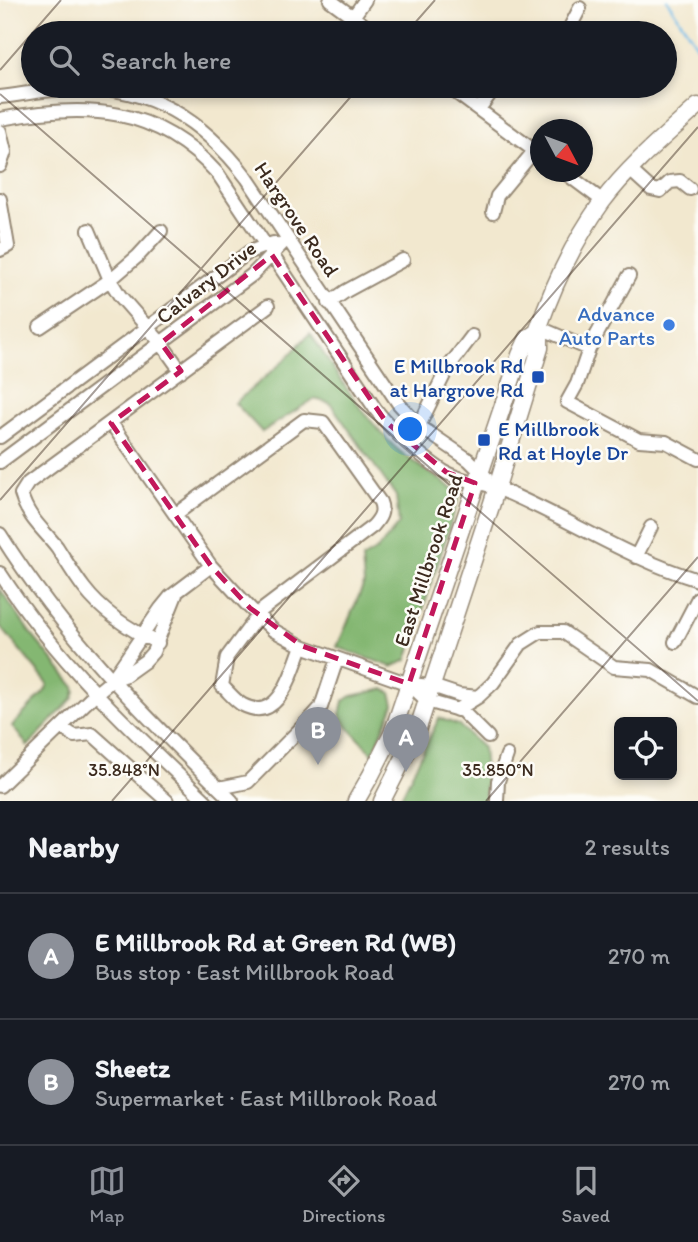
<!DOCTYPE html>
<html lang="en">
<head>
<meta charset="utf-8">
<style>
	body { margin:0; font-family:Itim,sans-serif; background:#242831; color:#f1f3f6 }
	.controls { position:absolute; right:21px; bottom:21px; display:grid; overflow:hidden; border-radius:10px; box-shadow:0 4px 10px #0003 }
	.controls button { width:63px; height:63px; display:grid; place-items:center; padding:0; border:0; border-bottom:2px solid #363941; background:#171b24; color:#f1f3f6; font:35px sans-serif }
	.compass { position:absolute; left:530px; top:119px; width:63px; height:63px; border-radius:50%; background:#171b24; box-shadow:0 4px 10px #0003; rotate:131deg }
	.you { position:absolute; left:411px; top:430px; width:24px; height:24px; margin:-18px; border:5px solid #fff; border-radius:50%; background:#1a73e8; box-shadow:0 0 0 10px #1a73e833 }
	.badge { display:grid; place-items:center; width:46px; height:46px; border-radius:50%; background:#8c9099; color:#fff; font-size:23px; font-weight:700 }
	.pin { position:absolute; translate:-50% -58px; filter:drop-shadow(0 2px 4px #0008) }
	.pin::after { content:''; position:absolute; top:37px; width:24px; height:21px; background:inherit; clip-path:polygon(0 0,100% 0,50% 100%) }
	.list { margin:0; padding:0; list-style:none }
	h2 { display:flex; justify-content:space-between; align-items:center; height:91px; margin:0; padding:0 28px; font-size:30px }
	h2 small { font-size:23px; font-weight:400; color:#9ea1a6 }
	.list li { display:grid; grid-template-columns:46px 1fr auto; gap:21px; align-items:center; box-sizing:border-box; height:126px; padding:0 28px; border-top:2px solid #363941 }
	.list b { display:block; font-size:26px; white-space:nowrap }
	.list p { margin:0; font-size:23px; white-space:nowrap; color:#9ea1a6 }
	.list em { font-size:23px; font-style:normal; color:#9ea1a6 }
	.icon { flex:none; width:38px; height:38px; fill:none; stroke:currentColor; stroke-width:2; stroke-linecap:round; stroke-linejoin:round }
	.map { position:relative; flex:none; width:698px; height:801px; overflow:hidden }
	.search { position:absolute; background:#171b24; box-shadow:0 4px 10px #0003; left:21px; right:21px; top:21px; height:77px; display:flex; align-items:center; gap:18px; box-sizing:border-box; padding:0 24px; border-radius:38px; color:#9ea1a6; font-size:26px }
	.sheet { height:343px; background:#171b24 }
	nav { display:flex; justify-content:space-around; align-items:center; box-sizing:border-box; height:98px; border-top:2px solid #363941; background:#171b24; font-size:19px; color:#9ea1a6 }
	nav a { display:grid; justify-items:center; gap:4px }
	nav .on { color:#8c9099 }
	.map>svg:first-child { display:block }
	.forest { fill:#84b772; stroke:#607048; stroke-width:2 }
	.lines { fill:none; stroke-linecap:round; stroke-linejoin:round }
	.stream { stroke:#6ebbe8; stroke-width:2.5 }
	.minor-casing { stroke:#968976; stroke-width:16 }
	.major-casing { stroke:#968976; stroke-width:19 }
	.minor { stroke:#fff; stroke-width:12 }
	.major { stroke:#fff; stroke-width:16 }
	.marked { fill:none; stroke:#c2185b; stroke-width:5; stroke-dasharray:14 9; stroke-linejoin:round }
	.ticks { fill:none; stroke:#3b2a1e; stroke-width:2; stroke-opacity:0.45 }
	.shop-dot { fill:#3f7fe0; stroke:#fdfcf7; stroke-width:2.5 }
	.transit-dot { fill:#1a4fb4; stroke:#fdfcf7; stroke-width:2.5 }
	.labels { text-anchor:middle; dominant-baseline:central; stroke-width:5; stroke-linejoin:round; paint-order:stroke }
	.street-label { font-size:21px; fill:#3b2a1e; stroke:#fdfcf7 }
	.shop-label { font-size:21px; fill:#366cbe; stroke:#fdfcf7; text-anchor:end }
	.transit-label { font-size:21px; fill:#164399; stroke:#fdfcf7; text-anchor:end }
	.ticks-label { font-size:18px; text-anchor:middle; fill:#3b2a1e; stroke:#fdfcf7; stroke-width:5; stroke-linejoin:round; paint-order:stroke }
</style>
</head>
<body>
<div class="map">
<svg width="698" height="801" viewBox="0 0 698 801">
	<rect width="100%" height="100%" fill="#fdfcf7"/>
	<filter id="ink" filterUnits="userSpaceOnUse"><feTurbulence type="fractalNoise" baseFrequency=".0143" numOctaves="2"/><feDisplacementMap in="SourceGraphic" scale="14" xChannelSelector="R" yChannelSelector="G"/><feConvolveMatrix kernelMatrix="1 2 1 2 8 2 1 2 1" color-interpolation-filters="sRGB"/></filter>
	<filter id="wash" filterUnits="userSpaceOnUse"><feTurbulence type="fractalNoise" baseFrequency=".00686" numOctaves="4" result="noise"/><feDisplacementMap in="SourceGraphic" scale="28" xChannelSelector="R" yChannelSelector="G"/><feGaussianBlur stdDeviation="1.57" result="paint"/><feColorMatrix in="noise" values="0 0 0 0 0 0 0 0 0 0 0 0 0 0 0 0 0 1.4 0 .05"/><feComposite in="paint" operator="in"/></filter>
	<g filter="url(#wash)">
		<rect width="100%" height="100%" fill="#f2e8cf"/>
		<path class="forest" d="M310,333C336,372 360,413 394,446C414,465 439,477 460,494L407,660L392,667L337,647L364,584L362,559L377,550L399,524L396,496L330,403L314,399L262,432L235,403L285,360Z
			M0,589L31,634L74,686L75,691L72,699L28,746L12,726L45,691L48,684L0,626Z
			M384,689L391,693L394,704L373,754L346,725L340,715L343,701L352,696Z
			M439,718L459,725L483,748L486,783L485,801H399Z"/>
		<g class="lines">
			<path class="stream" d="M667,0L698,47"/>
		</g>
	</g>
	<g filter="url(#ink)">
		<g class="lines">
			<g class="minor-casing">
				<path id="minor" d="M330,0L375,33
					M353,17L365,0
					M567,33L580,8
					M447,86L540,155
					M0,97C25,94 50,89 74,88C149,85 203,120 247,178L398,403L419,426L469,460L486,477
					M479,109L496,86
					M0,119C86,103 156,105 218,174L376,410C395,434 418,454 443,471C461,482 481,481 499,489C567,517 626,558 698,580
					M0,131L5,152L0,166
					M630,170L651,189L660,191L670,182L680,181L690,189
					M564,172L603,201
					M0,199L8,246L0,250
					M493,212L497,196L534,151
					M161,231L138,256L110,280L120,296L161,343L181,371
					M329,303L346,291L403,260
					M40,327L110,280L89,230
					M538,327L589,349L577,384L567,402L639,440L666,442L698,459
					M589,349L629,276
					M111,423L211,566L250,608L273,630L302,646L409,684L432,686L459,695L478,697
					M419,426L447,369L472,336
					M0,437L249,252L273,243
					M0,462L252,275L287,239
					M176,514L304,420L323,422L380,502C384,512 380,518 373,526L262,610L227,657L222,686C228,691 235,701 243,705C280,724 292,671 302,646
					M0,534C66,639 144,715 232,801
					M636,557L651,527
					M0,573C57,661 131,730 206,801
					M675,642L698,598
					M158,643C130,630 103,613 84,588C74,575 66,561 57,547C42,528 28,518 21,494L28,483L268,306
					M111,681L161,608L170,597L211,566
					M409,684L427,701L462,711L488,737
					M457,710L478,697L493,683L521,644L540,632H563L614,667L651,670L698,697
					M61,727L74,736L92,734L167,801
					M0,786L95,694L111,681L124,676L145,661L153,652L177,592
					M219,788L248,782L312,717L321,707L337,659
					M497,801L498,781L507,755"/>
			</g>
			<g class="major-casing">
				<path id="major" d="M356,801L371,775L392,734L520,355L528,338L537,332C553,286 573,242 602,202C629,166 665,136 698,106
					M382,801L416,734L492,503L540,348V337L537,332"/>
			</g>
			<use href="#minor" class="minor"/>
			<use href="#major" class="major"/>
		</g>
	</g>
	<path class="marked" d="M272,255L386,422L446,472L475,483L409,684L302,646L250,608L211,566L111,423L181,371L161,343Z"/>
	<path class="ticks" d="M406,33L435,0M0,70L61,0M0,94L698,701M0,500L360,86M112,801L698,127M486,801L698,557"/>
	<circle class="shop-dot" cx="669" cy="325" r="7"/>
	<g class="transit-dot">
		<rect x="531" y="370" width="14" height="14" rx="3.5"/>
		<rect x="477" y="433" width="14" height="14" rx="3.5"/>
	</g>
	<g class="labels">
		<g class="street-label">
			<text transform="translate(297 219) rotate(56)">Hargrove Road</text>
			<text transform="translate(206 282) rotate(-38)">Calvary Drive</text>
			<text transform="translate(428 560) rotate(-72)">East Millbrook Road</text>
		</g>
		<g class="shop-label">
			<text x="655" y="313">Advance<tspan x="655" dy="24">Auto Parts</tspan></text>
		</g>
		<g class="transit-label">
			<text x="524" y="365">E Millbrook Rd<tspan x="524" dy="24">at Hargrove Rd</tspan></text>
			<text x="498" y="428" text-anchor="start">E Millbrook<tspan x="498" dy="24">Rd at Hoyle Dr</tspan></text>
		</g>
	</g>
	<g class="ticks-label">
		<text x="124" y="776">35.848°N</text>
		<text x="498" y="776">35.850°N</text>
	</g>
</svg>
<div class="controls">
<button><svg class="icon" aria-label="locate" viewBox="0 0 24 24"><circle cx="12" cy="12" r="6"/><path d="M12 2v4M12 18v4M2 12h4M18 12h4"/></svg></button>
</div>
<svg class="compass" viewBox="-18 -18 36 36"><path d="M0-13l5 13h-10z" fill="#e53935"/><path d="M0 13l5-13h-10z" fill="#9ea1a6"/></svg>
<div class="you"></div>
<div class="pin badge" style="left:406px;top:772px">A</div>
<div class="pin badge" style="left:318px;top:765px">B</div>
<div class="search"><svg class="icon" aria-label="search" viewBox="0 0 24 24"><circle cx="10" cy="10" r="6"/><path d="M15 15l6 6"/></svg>Search here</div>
</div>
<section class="sheet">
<h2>Nearby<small>2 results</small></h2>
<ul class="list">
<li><span class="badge">A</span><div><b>E Millbrook Rd at Green Rd (WB)</b><p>Bus stop · East Millbrook Road</p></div><em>270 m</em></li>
<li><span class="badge">B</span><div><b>Sheetz</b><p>Supermarket · East Millbrook Road</p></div><em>270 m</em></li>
</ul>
</section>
<nav>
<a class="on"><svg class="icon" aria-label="map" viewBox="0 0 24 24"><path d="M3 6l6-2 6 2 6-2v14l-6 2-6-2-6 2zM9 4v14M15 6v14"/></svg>Map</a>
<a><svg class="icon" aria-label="directions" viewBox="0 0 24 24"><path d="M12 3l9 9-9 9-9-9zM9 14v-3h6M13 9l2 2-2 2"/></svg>Directions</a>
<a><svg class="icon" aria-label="saved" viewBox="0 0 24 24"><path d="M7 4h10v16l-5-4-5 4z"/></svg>Saved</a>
</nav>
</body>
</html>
